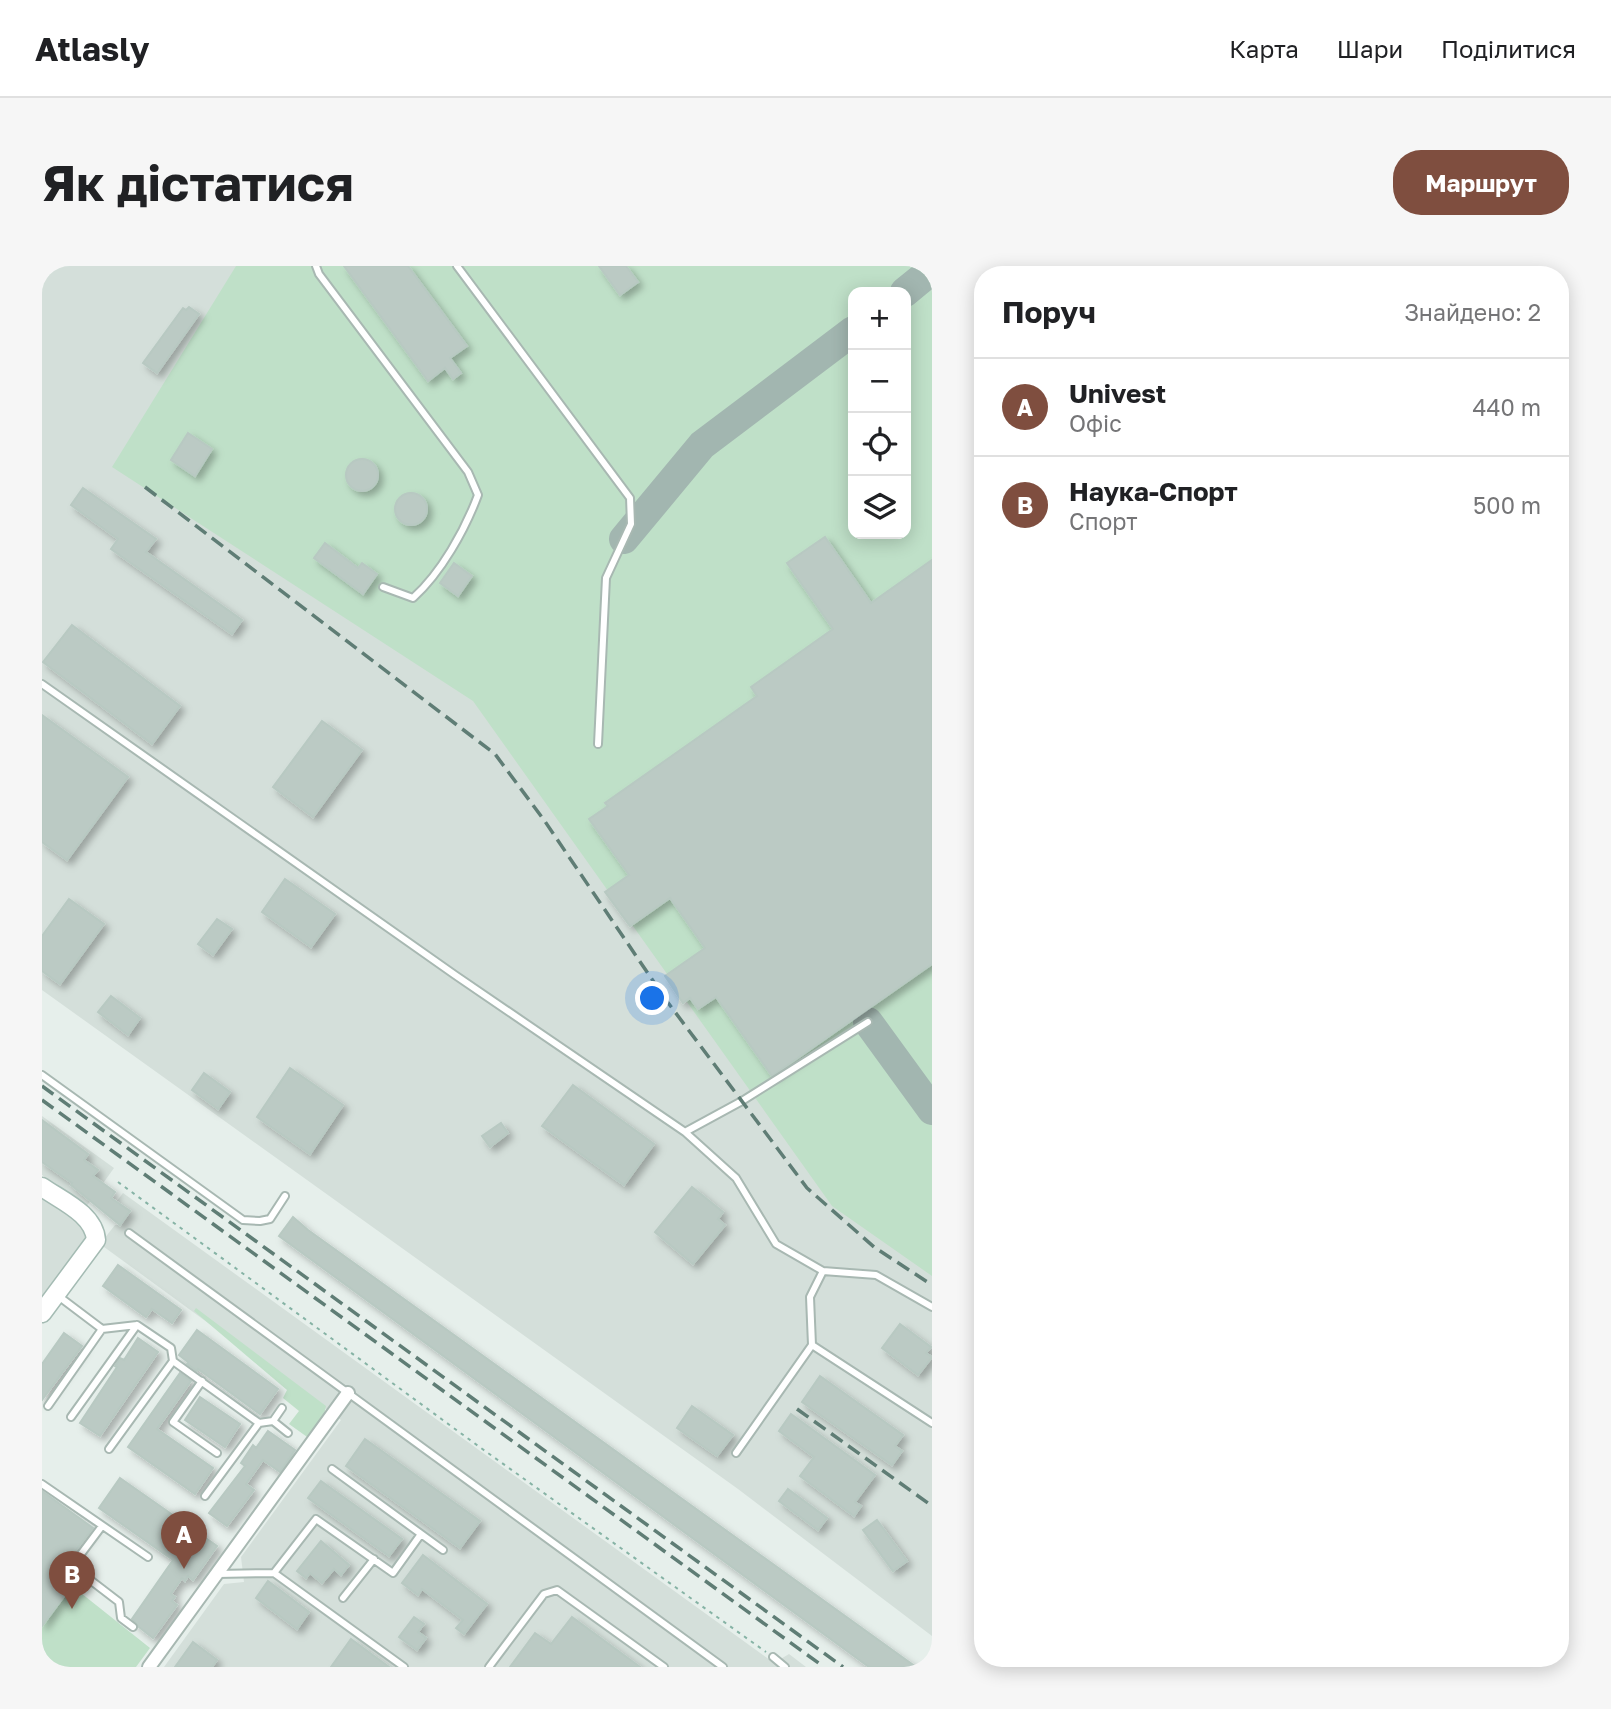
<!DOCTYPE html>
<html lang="uk">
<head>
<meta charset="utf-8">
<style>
	body { margin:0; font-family:"Golos Text",sans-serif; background:#f6f6f6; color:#202124 }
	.controls { position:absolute; right:21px; top:21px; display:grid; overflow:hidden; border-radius:14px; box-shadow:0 4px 18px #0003 }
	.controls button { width:63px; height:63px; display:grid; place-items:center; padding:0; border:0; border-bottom:2px solid #e0e0e0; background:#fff; color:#202124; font:35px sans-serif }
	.you { position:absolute; left:611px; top:733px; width:24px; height:24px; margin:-18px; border:5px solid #fff; border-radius:50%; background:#1a73e8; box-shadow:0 0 0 10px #1a73e833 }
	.badge { display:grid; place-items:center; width:46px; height:46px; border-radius:50%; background:#7f4e3f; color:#fff; font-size:23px; font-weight:700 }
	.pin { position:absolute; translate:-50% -58px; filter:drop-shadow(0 2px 4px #0008) }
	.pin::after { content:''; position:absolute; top:37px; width:24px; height:21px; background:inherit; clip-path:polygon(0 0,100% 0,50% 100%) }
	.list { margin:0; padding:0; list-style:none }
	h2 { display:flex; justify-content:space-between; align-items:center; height:91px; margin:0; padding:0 28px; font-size:30px }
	h2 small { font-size:23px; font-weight:400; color:#757577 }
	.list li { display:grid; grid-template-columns:46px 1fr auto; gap:21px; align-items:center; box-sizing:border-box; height:98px; padding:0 28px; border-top:2px solid #e0e0e0 }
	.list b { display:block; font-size:26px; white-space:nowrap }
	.list p { margin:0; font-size:23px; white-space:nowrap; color:#757577 }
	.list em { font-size:23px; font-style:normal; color:#757577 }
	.icon { flex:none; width:38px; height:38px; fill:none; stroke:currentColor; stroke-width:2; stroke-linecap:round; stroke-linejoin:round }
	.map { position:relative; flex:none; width:890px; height:1401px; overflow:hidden; border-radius:28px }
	header { display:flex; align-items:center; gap:42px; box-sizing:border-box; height:98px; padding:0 35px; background:#fff; border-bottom:2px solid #e0e0e0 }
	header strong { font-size:33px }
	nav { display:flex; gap:38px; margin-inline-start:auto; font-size:24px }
	.intro { display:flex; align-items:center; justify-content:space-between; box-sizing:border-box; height:168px; padding:0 42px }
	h1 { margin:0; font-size:49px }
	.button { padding:18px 32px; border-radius:28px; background:#7f4e3f; color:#fff; font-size:24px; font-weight:700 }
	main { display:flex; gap:42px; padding:0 42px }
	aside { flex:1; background:#fff; border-radius:28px; box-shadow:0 4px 18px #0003 }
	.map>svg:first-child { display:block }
	.built { fill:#d4dfda; fill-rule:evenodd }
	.green { fill:#bfe0c8; fill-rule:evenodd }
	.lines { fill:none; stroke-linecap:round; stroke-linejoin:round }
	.taxiway { stroke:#a2b6b0; stroke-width:30 }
	.building { fill:#bbcac4; stroke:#b8c9c2; stroke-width:2; filter:url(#shadow) }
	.lane-casing { stroke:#a8b8b2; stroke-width:10 }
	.street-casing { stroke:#a8b8b2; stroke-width:16 }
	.secondary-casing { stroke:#a4bbb3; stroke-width:21 }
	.path { stroke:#86b3a5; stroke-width:2; stroke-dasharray:3.5 5; stroke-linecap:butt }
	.lane { stroke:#fff; stroke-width:6 }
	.street { stroke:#fff; stroke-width:12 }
	.secondary { stroke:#fff; stroke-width:18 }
	.rail { stroke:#5f7d75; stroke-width:3.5; stroke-dasharray:14 7; stroke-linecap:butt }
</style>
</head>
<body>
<header>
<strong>Atlasly</strong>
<nav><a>Карта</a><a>Шари</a><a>Поділитися</a></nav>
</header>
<div class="intro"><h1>Як дістатися</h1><a class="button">Маршрут</a></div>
<main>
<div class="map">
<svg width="890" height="1401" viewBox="0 0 890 1401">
	<defs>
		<filter id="shadow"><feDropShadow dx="4.5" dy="4.5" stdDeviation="3.5" flood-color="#0004"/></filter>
	</defs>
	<rect width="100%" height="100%" fill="#e6efeb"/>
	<path class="built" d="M0,0H890V1370L696,1223L0,724ZM811,26H864V268H811Z
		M0,850L72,902L44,941L0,909Z
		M81,927L732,1397L747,1388L764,1401H122L182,1318L202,1316L199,1291L299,1154L58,978L73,959H78L87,946L75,935Z
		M0,929L43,958L45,972L0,1038Z"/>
	<path class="green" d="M194,0H890V1010L790,940L431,435L70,201ZM811,26H864V268H811Z
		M154,1042L284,1140L281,1154L268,1173L247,1158L257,1145L241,1132L245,1124L152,1045Z
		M0,1296L108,1382L94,1401H0Z"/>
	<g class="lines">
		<path class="taxiway" d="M863,26L890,4
			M582,273L660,179L811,65
			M826,756L890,844"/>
	</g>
	<path class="building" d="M302,0H366L425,80L408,92L419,107L411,113L403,102L386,115Z
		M557,0H584L596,16L578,29Z
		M147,41L157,48L115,107L101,97L141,42L144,44Z
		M146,167L170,183L153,210L129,194Z
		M304 209a16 16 0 1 1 32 0a16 16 0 1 1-32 0Z
		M41,222L114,273L104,286L200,354L190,368L69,283L76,273L29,239Z
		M353 243a16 16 0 1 1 32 0a16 16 0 1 1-32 0Z
		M783,271L829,337L890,294V698L730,810L674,731L656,743L648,732L641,737L623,710L663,682L628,632L588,660L563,626L587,609L547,553L566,540L563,537L715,430L709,421L791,363L745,297Z
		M283,277L316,302L320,297L335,308L321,328L272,292Z
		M412,297L430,310L416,330L398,317Z
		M30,359L138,440L110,478L1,396Z
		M0,449L86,511L25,594L0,576Z
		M280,455L320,484L271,551L231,521Z
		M243,613L293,648L269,681L220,646Z
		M27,633L62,658L18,718L0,705V670Z
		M175,653L190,663L171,689L156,678Z
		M69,730L98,752L86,769L56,746Z
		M248,802L301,839L268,888L215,851Z
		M162,807L188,826L176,843L150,824Z
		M531,819L612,878L582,919L500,860Z
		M0,854L46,888L42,894L56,904L51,910L73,926L69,932L88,945L78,959L29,919L30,917L0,896Z
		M459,857L466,867L448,881L440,870Z
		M650,921L681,946L676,953L683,959L651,998L613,966Z
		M251,951L266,964L874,1401H827L237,970Z
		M76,999L139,1044L130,1057L110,1043L104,1051L61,1020Z
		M858,1058L889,1081L884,1087L890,1091L876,1109L840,1082Z
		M155,1064L236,1123L218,1148L156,1103L155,1105L145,1098L146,1096L137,1089Z
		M22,1067L40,1080L0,1134V1098Z
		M96,1072L116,1086L58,1170L38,1157L75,1101L73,1100L78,1092L82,1094Z
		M138,1107L149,1115L115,1163L171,1202L153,1228L86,1181Z
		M778,1110L861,1169L853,1180L860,1185L850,1199L760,1136Z
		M158,1131L198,1158L183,1181L143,1154Z
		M650,1140L691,1169L675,1190L635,1162Z
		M749,1148L833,1209L813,1236L819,1240L812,1250L758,1210L772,1191L737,1165Z
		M226,1165L253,1184L238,1206L221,1194L204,1218L212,1224L185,1260L167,1247L203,1200L199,1197L211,1179L214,1182Z
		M323,1173L438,1255L418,1282L304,1200Z
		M78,1212L175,1280L151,1314L146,1310L143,1315L140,1312L129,1328L133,1331L130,1335L135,1339L111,1372L97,1361L90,1353L131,1294L57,1242Z
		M279,1215L360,1273L347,1290L266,1232Z
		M746,1223L785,1252L776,1264L737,1235Z
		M0,1225L51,1262L11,1314L26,1325L0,1360Z
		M835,1254L865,1295L851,1305L821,1264Z
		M279,1275L307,1299L299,1309L292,1303L280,1317L268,1307L264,1312L255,1305Z
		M381,1289L445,1338L422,1368L414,1362L421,1354L380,1323L376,1329L360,1317Z
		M226,1315L267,1346L255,1363L214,1332Z
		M372,1351L382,1358L376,1366L384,1372L375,1384L357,1371Z
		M530,1351L598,1401H468L493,1367L509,1378Z
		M309,1373L347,1401H289Z
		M151,1376L175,1394L170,1401H133Z"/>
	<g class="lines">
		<g class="lane-casing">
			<path id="lane" d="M274,0L277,8L426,206L436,229C423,264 399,307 371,332L341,321
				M415,0L588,232L589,258L564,312L556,478
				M0,418L413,709L643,866L694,912L734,978L781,1005L834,1009L890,1041
				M0,809L201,954L218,955L228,953L243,930
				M643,866L700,835L826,756
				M87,967L681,1401
				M781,1005L768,1031L770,1079L890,1157
				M15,1029L60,1063L95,1059L129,1082L131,1095
				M160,1115L131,1156L175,1187
				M6,1140L60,1063
				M29,1151L95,1059
				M231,1155L240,1142
				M67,1183L131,1095L217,1157
				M694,1187L770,1079
				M290,1203L401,1284
				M0,1218L106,1291
				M163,1230L217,1157L231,1155L246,1167
				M60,1260L30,1300L77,1336L79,1352L91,1361
				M232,1307L274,1253L351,1307L379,1268
				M175,1308L232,1307L362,1401
				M301,1332L332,1293
				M731,1391L743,1401
				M447,1401L502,1328L515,1324L622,1401"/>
		</g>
		<g class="street-casing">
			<path id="street" d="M107,1401L306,1127"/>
		</g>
		<g class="secondary-casing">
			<path id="secondary" d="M0,921C20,935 52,948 54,974L0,1047"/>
		</g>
		<path class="path" d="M76,916L439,1182L724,1386"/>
		<use href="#lane" class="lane"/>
		<use href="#street" class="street"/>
		<use href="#secondary" class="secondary"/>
		<path class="rail" d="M103,221L453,488L502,554L624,734L765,922L832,981L890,1019
			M0,820L801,1401
			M0,834L782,1401
			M755,1143L890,1240"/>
	</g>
</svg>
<div class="controls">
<button>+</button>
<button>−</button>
<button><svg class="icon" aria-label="locate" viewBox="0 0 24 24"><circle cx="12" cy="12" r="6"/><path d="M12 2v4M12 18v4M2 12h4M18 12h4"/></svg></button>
<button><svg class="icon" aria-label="layers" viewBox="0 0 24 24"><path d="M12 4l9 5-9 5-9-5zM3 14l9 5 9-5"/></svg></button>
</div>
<div class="you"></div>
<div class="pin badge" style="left:142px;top:1303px">A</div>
<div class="pin badge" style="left:30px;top:1343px">B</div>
</div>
<aside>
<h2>Поруч<small>Знайдено: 2</small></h2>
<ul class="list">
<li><span class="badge">A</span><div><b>Univest</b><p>Офіс</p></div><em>440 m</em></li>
<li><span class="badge">B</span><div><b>Наука-Спорт</b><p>Спорт</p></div><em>500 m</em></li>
</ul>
</aside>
</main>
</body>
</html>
